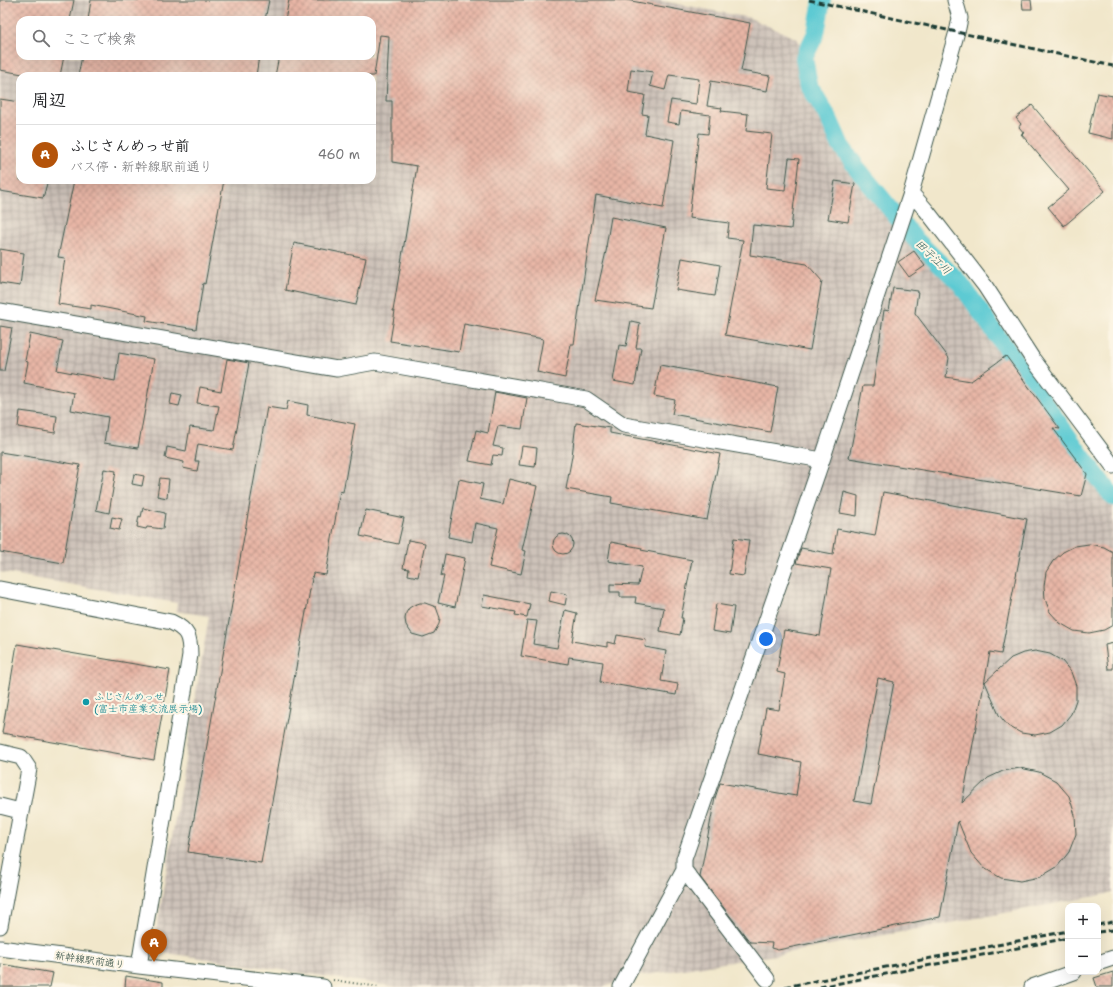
<!DOCTYPE html>
<html lang="ja">
<head>
<meta charset="utf-8">
<style>
	body { margin:0; font-family:"Shantell Sans","Klee One",sans-serif; background:#f2f2f2; color:#202124 }
	.controls { position:absolute; right:12px; bottom:12px; display:grid; overflow:hidden; border-radius:8px; box-shadow:0 4px 16px #0002 }
	.controls button { width:36px; height:36px; display:grid; place-items:center; padding:0; border:0; border-bottom:1px solid #e0e0e0; background:#fff; color:#202124; font:20px sans-serif }
	.you { position:absolute; left:766px; top:639px; width:14px; height:14px; margin:-10px; border:3px solid #fff; border-radius:50%; background:#1a73e8; box-shadow:0 0 0 6px #1a73e833 }
	.badge { display:grid; place-items:center; width:26px; height:26px; border-radius:50%; background:#b45309; color:#fff; font-size:13px; font-weight:700 }
	.pin { position:absolute; translate:-50% -33px; filter:drop-shadow(0 1px 2px #0008) }
	.pin::after { content:''; position:absolute; top:21px; width:14px; height:12px; background:inherit; clip-path:polygon(0 0,100% 0,50% 100%) }
	.list { margin:0; padding:0; list-style:none }
	h2 { display:flex; justify-content:space-between; align-items:center; height:52px; margin:0; padding:0 16px; font-size:17px }
	h2 small { font-size:13px; font-weight:400; color:#757577 }
	.list li { display:grid; grid-template-columns:26px 1fr auto; gap:12px; align-items:center; box-sizing:border-box; height:60px; padding:0 16px; border-top:1px solid #e0e0e0 }
	.list b { display:block; font-size:15px; white-space:nowrap }
	.list p { margin:0; font-size:13px; white-space:nowrap; color:#757577 }
	.list em { font-size:13px; font-style:normal; color:#757577 }
	.icon { flex:none; width:22px; height:22px; fill:none; stroke:currentColor; stroke-width:2; stroke-linecap:round; stroke-linejoin:round }
	.map { position:relative; flex:none; width:1113px; height:987px; overflow:hidden }
	.search { position:absolute; background:#fff; box-shadow:0 4px 16px #0002; left:16px; top:16px; width:360px; height:44px; display:flex; align-items:center; gap:10px; box-sizing:border-box; padding:0 14px; border-radius:12px; color:#757577; font-size:15px }
	.panel { position:absolute; background:#fff; box-shadow:0 4px 16px #0002; left:16px; top:72px; width:360px; height:112px; border-radius:12px }
	.map>svg:first-child { display:block }
	.industrial { fill:url(#industrial-grid); fill-rule:evenodd }
	.lines { fill:none; stroke-linecap:round; stroke-linejoin:round }
	.river { stroke:#5dcad3; stroke-width:18 }
	.building { fill:url(#building-cross-hatch); fill-rule:evenodd }
	.minor-casing { stroke:#3e564b; stroke-width:17 }
	.path { stroke:#3e564b; stroke-width:2; stroke-dasharray:1 3; stroke-linecap:butt }
	.minor { stroke:#fff; stroke-width:15 }
	.rail { stroke:#1f3d34; stroke-width:3; stroke-dasharray:6 3; stroke-linecap:butt }
	.culture-dot { fill:#0f9aa8; stroke:#fcf5e5; stroke-width:1.5 }
	.labels { text-anchor:middle; dominant-baseline:central; stroke-width:4; stroke-linejoin:round; paint-order:stroke }
	.culture-label { font-size:10px; fill:#0d838f; stroke:#fcf5e5; text-anchor:start }
	.street-label { font-size:10px; fill:#1f3d34; stroke:#fcf5e5 }
	.water-label { font-size:11px; font-style:italic; fill:#2e605c; stroke:#fcf5e5 }
</style>
</head>
<body>
<div class="map">
<svg width="1113" height="987" viewBox="0 0 1113 987">
	<defs>
		<pattern id="industrial-grid" width="8" height="8" patternUnits="userSpaceOnUse"><rect width="8" height="8" fill="#cec2b9"/><path d="M0 4h8M4 0v8" fill="none" stroke="#a79f97"/></pattern>
		<pattern id="building-cross-hatch" width="8" height="8" patternUnits="userSpaceOnUse"><rect width="8" height="8" fill="#e8b6a6"/><path d="M0 0l8 8M0 8l8-8" fill="none" stroke="#bb9588"/></pattern>
	</defs>
	<rect width="100%" height="100%" fill="#fcf5e5"/>
	<filter id="ink" filterUnits="userSpaceOnUse"><feTurbulence type="fractalNoise" baseFrequency=".025" numOctaves="2"/><feDisplacementMap in="SourceGraphic" scale="8" xChannelSelector="R" yChannelSelector="G"/><feConvolveMatrix kernelMatrix="1 2 1 2 8 2 1 2 1" color-interpolation-filters="sRGB"/></filter>
	<filter id="wash" filterUnits="userSpaceOnUse"><feTurbulence type="fractalNoise" baseFrequency=".012" numOctaves="4" result="noise"/><feDisplacementMap in="SourceGraphic" scale="16" xChannelSelector="R" yChannelSelector="G"/><feGaussianBlur stdDeviation="0.9" result="paint"/><feColorMatrix in="noise" values="0 0 0 0 0 0 0 0 0 0 0 0 0 0 0 0 0 1.4 0 .05"/><feComposite in="paint" operator="in"/></filter>
	<g filter="url(#wash)">
		<rect width="100%" height="100%" fill="#f1e7cb"/>
		<path class="industrial" d="M0,0H658L750,18L798,39L816,95L854,167L910,222L1009,354L1113,505V893L775,955L632,977L604,987H397L153,951L209,616L176,611L177,603L0,572ZM20,20H372V56H20ZM20,76H372V180H20Z"/>
		<g class="lines">
			<path class="river" d="M822,0L816,33L804,58L809,85L829,119L841,146L857,168L914,238L961,284L1081,455L1113,497"/>
		</g>
		<g id="blocks">
			<path class="building" d="M0,0H74L70,20H20V56H64L60,76H34L0,70Z
				M91,0H269L265,20H88Z
				M289,0H626L750,23L741,71L770,76L767,91L711,81L707,106L722,108L721,111L748,114L746,131L772,134L766,188L785,190L789,158L799,159L791,229L753,225L750,255L807,264L822,281L810,350L725,335L743,240L727,238L729,223L689,218L699,133L708,134L710,115L681,111L679,124L667,122L671,100L696,104L699,79L669,75L665,90L650,86L653,72L631,69L628,92L645,95L642,114L648,115L645,134L674,140L663,208L596,195L574,344H571L565,378L537,372L543,339L464,324L459,352L390,341L395,311H393L417,166L392,162V101H386L389,36L380,35L374,76H275L279,56H372V20H285Z
				M1022,0H1031L1032,9H1023Z
				M82,56H259L256,76H78Z
				M1097,93L1113,96V139L1088,133Z
				M0,99L20,102V180H48L43,198L0,191Z
				M1032,105L1105,191L1064,226L1048,207L1069,190L1021,134L1024,133L1019,127L1021,124L1016,118Z
				M74,180H224L205,284L203,283L196,329L146,321L147,316L91,305V309L58,304L65,258L58,257Z
				M835,181L855,184L848,222L828,219Z
				M611,217L666,228L651,308L595,300L607,247H606Z
				M294,243L366,258L356,305L285,290Z
				M0,249L24,253L20,286L0,283Z
				M914,251L925,266L909,277L898,262Z
				M682,258L720,265L715,296L676,290Z
				M893,288L918,291L915,313L949,358L946,377L971,381L1006,356L1060,429L1053,428L1087,474L1081,496L849,458L863,386H873L884,310L889,311Z
				M631,321L640,323L636,348H641L635,385L613,381L619,345L626,346Z
				M0,326L12,328L4,371H0Z
				M30,334L63,341L57,370L115,381L119,353L154,359L138,448L104,443L108,417L71,410L74,393L24,383L28,362L25,361Z
				M227,359L249,363L233,450L198,444L195,461H199L197,471L183,468L184,462L165,458L167,447L186,451L190,427L214,430L219,406L197,403L200,387L221,391Z
				M660,365L778,387L770,432L672,414L675,400L654,396Z
				M495,392L527,398L522,429L498,426L493,446L503,448L502,456L493,455L491,465L469,461L476,430L488,433Z
				M172,393L182,395L179,406L170,404Z
				M288,401L308,405L307,415L355,424L343,492L340,491L326,575L313,573L261,863L188,852L267,407L286,410Z
				M20,411L57,416L55,433L18,427Z
				M576,423L610,428V433L720,454L707,520L611,503L612,497L566,489L572,456Z
				M522,446L537,448L535,467L519,465Z
				M0,452L80,465L63,563L0,552Z
				M104,469L116,471L109,513L96,510Z
				M134,474L144,476L142,486L132,484Z
				M160,478L169,479L167,498L157,496Z
				M459,479L483,484L480,499L503,504L509,479L537,486L522,550L526,551L521,574L489,567L498,528L475,523L472,542L448,537Z
				M844,492L858,496L857,516L840,513Z
				M883,492L1027,519L1001,654L990,652L962,803L988,778L1003,771L1020,768L1039,772L1056,781L1069,796L1075,815L1076,834L1069,852L1057,867L1040,877L1020,881L1001,878L984,868L971,853L958,821L940,917L778,950L771,948L772,943L750,942L700,877L715,798L720,783L796,796L801,762L758,754L766,708L779,710L785,674L777,672L784,630L820,636L831,569L796,563L801,548L833,554L837,529L875,536ZM878,678L894,682L871,804L854,801Z
				M143,508L165,513L163,529L147,527L146,529L137,527L139,516L141,517Z
				M366,510L404,518L398,544L360,536Z
				M112,517L122,519L119,530L110,528Z
				M553 544a10 10 0 1 1 20 0a10 10 0 1 1-20 0Z
				M734,538L749,540L744,576L729,574Z
				M408,540L425,543L418,577L408,575L409,569L403,568Z
				M611,542L642,548L641,550L692,560L681,618H683L680,635L660,631L664,608L635,603L636,597H620V592H610V584L638,585L642,567L608,561Z
				M1089,544L1104,547L1113,552V625L1104,630L1089,633L1074,631L1060,623L1050,612L1045,599L1044,586L1046,572L1053,561L1063,552L1075,546Z
				M445,554L465,558L455,607L438,603L444,576H441Z
				M551,591L567,594L565,605L549,601Z
				M484,595L530,604L527,617L515,615L516,612L482,606Z
				M420,603H425L436,607L440,618L439,624L434,633L423,637L412,634L406,625L405,619L406,613L409,608L414,605Z
				M716,604L734,607L730,634L712,631Z
				M565,610L577,613L572,641L607,647V642L615,644L617,635L646,640L645,647L666,651L661,681L678,684L676,695L600,682L603,662L569,657L568,664L521,656L527,620L537,621L533,644L557,648Z
				M1113,643V669H1108L1105,645Z
				M17,644L170,670L154,760L2,733Z
				M1035,651L1050,654L1062,661L1071,672L1076,686V700L1071,714L1062,725L1050,732L1035,735L1021,733L1008,726L999,715L985,682L1011,658L1023,653Z
				M1,964L53,973L50,987H0Z
				M1113,972V987H1097L1094,978Z
				M126,976L163,982V987H125Z"/>
		</g>
	</g>
	<g filter="url(#ink)">
		<use href="#blocks" fill-opacity="0" stroke="#3e564b" stroke-width="1"/>
		<g class="lines">
			<g class="minor-casing">
				<path id="minor" d="M911,193L926,210L985,286L1032,358L1113,466
					M0,311L337,369L375,362L586,399L624,425L822,460
					M0,589L171,622C188,630 190,637 190,655L139,966
					M0,752L21,757L29,769L0,926
					M0,806L20,811
					M0,948L139,966L323,987
					M1098,963L1113,958
					M767,979L684,870V859L822,460L911,193L958,28L960,18L955,0
					M621,987L684,870
					M1032,987L1074,972"/>
			</g>
			<path class="path" d="M333,980L379,987"/>
			<use href="#minor" class="minor"/>
			<path class="rail" d="M809,0L1113,66
				M1098,925L1113,922
				M1098,932L1113,930
				M785,987L1068,931
				M820,987L1068,938"/>
		</g>
	</g>
	<circle class="culture-dot" cx="86" cy="702" r="4"/>
	<g class="labels">
		<g class="culture-label">
			<text x="94" y="696">ふじさんめっせ<tspan x="94" dy="12">(富士市産業交流展示場)</tspan></text>
		</g>
		<g class="street-label">
			<text transform="translate(90 960) rotate(8)">新幹線駅前通り</text>
		</g>
		<g class="water-label">
			<text transform="translate(933 257) rotate(44)">田子江川</text>
		</g>
	</g>
</svg>
<div class="controls">
<button>+</button>
<button>−</button>
</div>
<div class="you"></div>
<div class="pin badge" style="left:154px;top:962px">A</div>
<div class="search"><svg class="icon" aria-label="search" viewBox="0 0 24 24"><circle cx="10" cy="10" r="6"/><path d="M15 15l6 6"/></svg>ここで検索</div>
<section class="panel">
<h2>周辺<small></small></h2>
<ul class="list">
<li><span class="badge">A</span><div><b>ふじさんめっせ前</b><p>バス停 · 新幹線駅前通り</p></div><em>460 m</em></li>
</ul>
</section>
</div>
</body>
</html>
